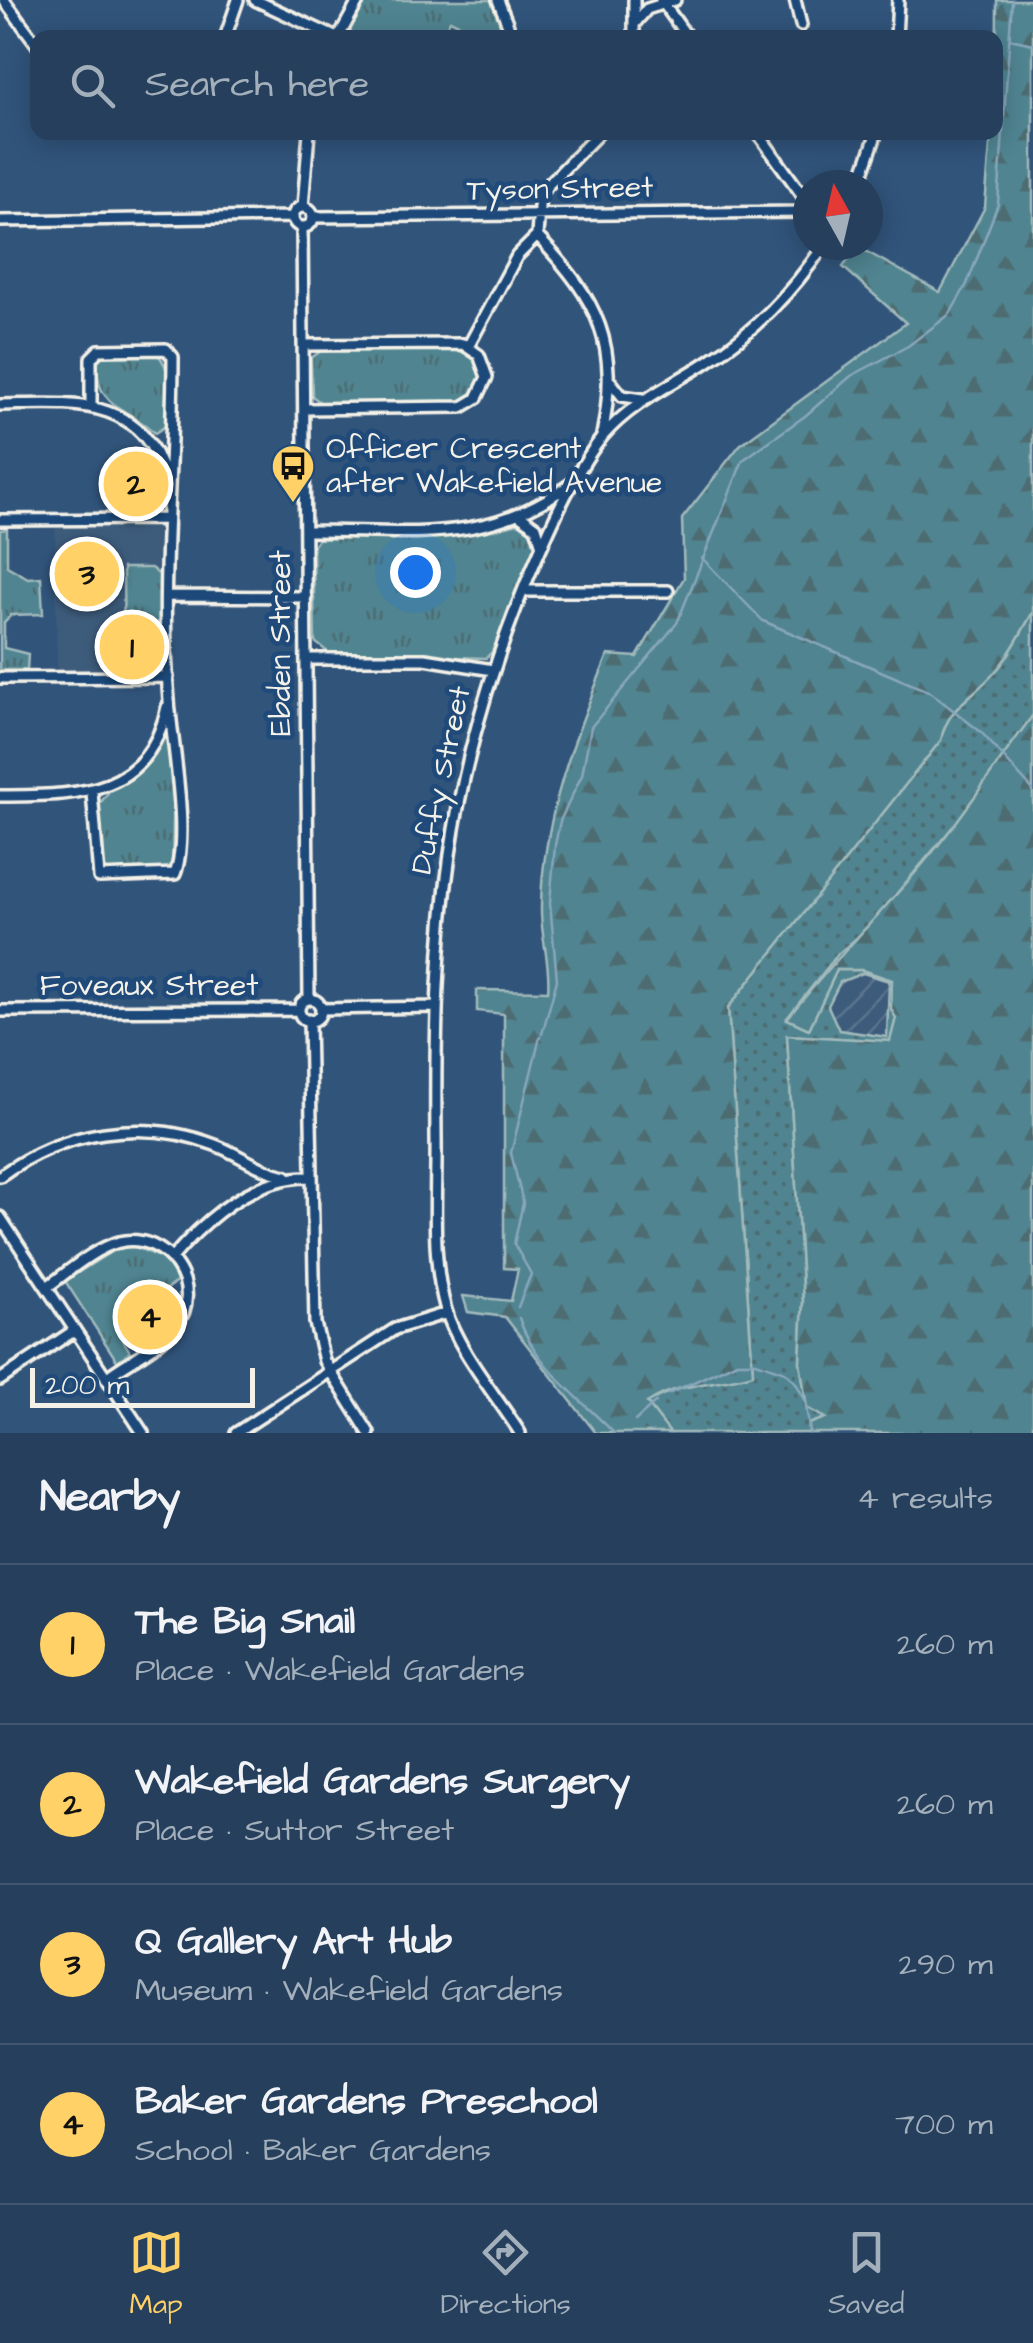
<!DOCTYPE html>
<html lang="en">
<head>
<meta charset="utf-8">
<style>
	body { margin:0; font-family:"Architects Daughter",sans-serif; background:#2d4662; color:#f1f3f6 }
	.compass { position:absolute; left:793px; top:170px; width:90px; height:90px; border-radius:50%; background:#253f5c; box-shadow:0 5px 25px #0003; rotate:352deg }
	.scale { position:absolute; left:30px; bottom:25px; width:225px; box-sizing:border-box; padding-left:10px; border:5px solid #f4f1e8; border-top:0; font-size:28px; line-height:35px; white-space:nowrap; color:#f4f1e8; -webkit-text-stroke:8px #1f4a7a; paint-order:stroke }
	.you { position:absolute; left:415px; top:572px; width:35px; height:35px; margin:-25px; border:8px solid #fff; border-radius:50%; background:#1a73e8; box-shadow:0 0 0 15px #1a73e833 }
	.badge { display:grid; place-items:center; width:65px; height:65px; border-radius:50%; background:#ffd166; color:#111; font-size:32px; font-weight:700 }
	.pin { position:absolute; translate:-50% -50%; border:5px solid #fff; box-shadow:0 2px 10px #0006 }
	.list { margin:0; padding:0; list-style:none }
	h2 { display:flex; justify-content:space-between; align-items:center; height:130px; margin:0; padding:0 40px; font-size:42px }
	h2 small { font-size:32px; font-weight:400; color:#a3afbb }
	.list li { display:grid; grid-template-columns:65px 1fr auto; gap:30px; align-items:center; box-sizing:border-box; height:160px; padding:0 40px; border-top:2px solid #425872 }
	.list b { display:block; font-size:38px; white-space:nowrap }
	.list p { margin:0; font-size:32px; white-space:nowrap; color:#a3afbb }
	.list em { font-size:32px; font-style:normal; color:#a3afbb }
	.icon { flex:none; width:55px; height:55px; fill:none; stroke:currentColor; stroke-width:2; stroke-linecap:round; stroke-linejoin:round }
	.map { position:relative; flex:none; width:1033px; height:1433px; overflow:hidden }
	.search { position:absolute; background:#253f5c; box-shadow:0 5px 25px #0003; left:30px; right:30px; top:30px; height:110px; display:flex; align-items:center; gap:25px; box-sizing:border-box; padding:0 35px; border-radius:20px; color:#a3afbb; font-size:38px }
	.sheet { height:770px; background:#253f5c }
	nav { display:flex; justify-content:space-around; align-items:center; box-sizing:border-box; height:140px; border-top:2px solid #425872; background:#253f5c; font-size:28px; color:#a3afbb }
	nav a { display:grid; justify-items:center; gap:5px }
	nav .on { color:#ffd166 }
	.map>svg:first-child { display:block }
	.built { fill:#3e5c7b }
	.industrial { fill:url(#industrial-furrows) }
	.grass { fill:url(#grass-dots); stroke:#a2babc; stroke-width:2.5; fill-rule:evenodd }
	.forest { fill:url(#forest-firs); stroke:#a2babc; stroke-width:2.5 }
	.park { fill:url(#park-tufts); stroke:#a2babc; stroke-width:2.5 }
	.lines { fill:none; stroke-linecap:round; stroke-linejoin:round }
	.stream { stroke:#89a7bc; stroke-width:2.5 }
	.street-casing { stroke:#f4f1e8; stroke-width:16 }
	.street { stroke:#1f4a7a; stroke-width:9 }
	.labels { text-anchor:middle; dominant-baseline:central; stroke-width:9; stroke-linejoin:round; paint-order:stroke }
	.street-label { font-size:30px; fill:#f4f1e8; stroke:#1f4a7a }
	.poi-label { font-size:30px; fill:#f4f1e8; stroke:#1f4a7a; text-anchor:start }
</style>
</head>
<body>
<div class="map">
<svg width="1033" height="1433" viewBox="0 0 1033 1433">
	<defs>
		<pattern id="industrial-furrows" width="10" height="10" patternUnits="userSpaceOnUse" patternTransform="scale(2.5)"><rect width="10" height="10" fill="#3e5c7b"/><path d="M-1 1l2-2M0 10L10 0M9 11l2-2" fill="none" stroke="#5a748e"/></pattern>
		<pattern id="grass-dots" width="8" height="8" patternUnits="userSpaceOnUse" patternTransform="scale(2.5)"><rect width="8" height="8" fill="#508490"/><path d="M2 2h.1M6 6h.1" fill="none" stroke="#4d6c72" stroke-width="1.8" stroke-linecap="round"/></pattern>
		<pattern id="forest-firs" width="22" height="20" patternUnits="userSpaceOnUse" patternTransform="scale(2.5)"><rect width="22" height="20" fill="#508490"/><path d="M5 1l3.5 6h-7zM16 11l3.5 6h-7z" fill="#4d6c72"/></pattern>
		<pattern id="park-tufts" width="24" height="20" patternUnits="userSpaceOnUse" patternTransform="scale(2.5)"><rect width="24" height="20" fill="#508490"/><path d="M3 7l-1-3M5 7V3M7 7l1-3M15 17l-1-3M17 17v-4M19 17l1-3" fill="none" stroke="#4d6c72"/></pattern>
	</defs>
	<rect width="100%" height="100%" fill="#31547b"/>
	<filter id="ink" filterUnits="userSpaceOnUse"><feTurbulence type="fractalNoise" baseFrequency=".01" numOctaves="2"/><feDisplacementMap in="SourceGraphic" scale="20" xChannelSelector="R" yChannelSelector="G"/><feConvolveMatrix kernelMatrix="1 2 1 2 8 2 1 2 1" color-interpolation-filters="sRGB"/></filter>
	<g filter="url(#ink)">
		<path class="built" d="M59,521L155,523L160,528L162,663L153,671L64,672L57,668L55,525Z
			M171,1289L178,1301L171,1316L127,1345L115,1327Z"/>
		<path class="industrial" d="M863,973L890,981L888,1037L839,1030L828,1006L840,982Z"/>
		<path class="grass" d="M1033,612V715L956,823L865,931L839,953L787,1018L809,1029L837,970H862L892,980L891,1009L896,1018L890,1041L787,1035L803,1301L800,1362L807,1407L826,1418L809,1424V1433H670L647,1403C679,1382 716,1385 753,1373L728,1008L941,740C947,707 974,696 994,673C1010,656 1021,632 1033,612ZM863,973L889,981L887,1037L839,1030L828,1006L840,982Z"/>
		<path class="forest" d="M997,0H1033V612C1021,632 1010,656 994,673C974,696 947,707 941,740L728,1008L753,1374C716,1385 679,1381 647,1403L670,1433H596L505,1317L468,1312L463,1296L511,1301L518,1269L504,1268V1014L477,1011V990L548,991C551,962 540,936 541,907C542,820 575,735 608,655L637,657L684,578L682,519L740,445L906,323L843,267L858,247L940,292L985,207L991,133L996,132Z
			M1033,715V1433H809V1424L825,1418L807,1408L800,1362L803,1301L787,1035L890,1041L896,1018L891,1009L892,980L862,970H837L809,1029L787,1019C841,950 905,891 957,821C983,786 1007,750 1033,715Z"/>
		<path class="park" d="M363,0H494L503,37H486L450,20L441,37H353L349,25Z
			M454,348L478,360C484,381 481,391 462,403L324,405L312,396L311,358L324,349Z
			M158,355C174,370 167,404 167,425L155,433C125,405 93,408 98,359L103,356Z
			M518,523L527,525L537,545L492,652L486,658L329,653L315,642L313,547L318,539L488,531Z
			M7,529V566L28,578L41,577L43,614L11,615L4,622V648L28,654L27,670H0V530Z
			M123,568H151L161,576L163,662L155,669L154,660L124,661Z
			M168,725L174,764L172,872L101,873L99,805L112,787L150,756Z
			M133,1246L165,1259L178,1281L114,1324L130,1352L117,1361L65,1281L114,1250Z"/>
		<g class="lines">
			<path class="stream" d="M1010,39L1033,44
				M702,558L763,621L930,692L981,732L1033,790
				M542,1034L557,980L550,903L555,845L560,821L582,775L591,727L677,623L743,460L805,416L851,376L908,346L950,314L967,284L998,204L1012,0
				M518,1307L531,1274L514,1244L523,1203L511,1153L540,1037
				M519,1318C534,1365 581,1399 614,1433
				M668,1394L737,1362H756L785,1372L796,1383L805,1400L810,1433
				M635,1421L656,1402"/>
			<g class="street-casing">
				<path id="street" d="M4,0L38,46
					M255,0L337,38
					M498,0L508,25V38
					M634,0V38
					M661,0L688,38
					M795,0L801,25
					M635,23L647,9L675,0
					M225,38L238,0
					M338,38L359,0
					M896,38L898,0
					M600,132L540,193L537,236C599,301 620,344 602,435
					M757,132L808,203
					M859,185L877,132
					M303,207L309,132
					M293 217a10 10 0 1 1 20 0a10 10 0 1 1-20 0Z
					M313,217L808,212
					M0,221L293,217
					M302,227L309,999
					M304,345L463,344L479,355L487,377L477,398L462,407L304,409
					M469,345L517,256L537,236
					M611,382L622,396L643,399
					M0,405C70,404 142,394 165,478
					M91,405V358L99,350L166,349L173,357C173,471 159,586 169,700C172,744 190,835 175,874L99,877L92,792
					M521,516L536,527L542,546
					M0,520L167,519
					M305,531C408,530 486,548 573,482
					M523,591H668
					M168,596L306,597
					M306,659H425L493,670
					M0,678L168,677
					M0,796C76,795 147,798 167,707
					M299 1010a11 11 0 1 1 22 0a11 11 0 1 1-22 0Z
					M321,1009L435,1007
					M0,1011L299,1010
					M309,1020L315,1323L324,1361L369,1433
					M0,1176C62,1131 142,1117 215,1145C239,1154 260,1171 286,1176
					M0,1217L143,1433
					M172,1258C207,1217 255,1176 311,1177
					M47,1287C68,1272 93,1249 119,1242C167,1231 207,1288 175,1327C159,1348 127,1361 106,1378
					M0,1380L75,1330
					M236,1433L395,1329L447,1313
					M520,1433C498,1398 457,1349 446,1310C430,1256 437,1194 436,1137C434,927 445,781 526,583C545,538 572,474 603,436C631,403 672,385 707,362C753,333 794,290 824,245"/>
			</g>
			<use href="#street" class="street"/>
		</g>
	</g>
	<defs>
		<g id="bus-pin" transform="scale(2.25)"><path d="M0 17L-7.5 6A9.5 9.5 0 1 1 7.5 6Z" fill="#ffd166" stroke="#1f4a7a"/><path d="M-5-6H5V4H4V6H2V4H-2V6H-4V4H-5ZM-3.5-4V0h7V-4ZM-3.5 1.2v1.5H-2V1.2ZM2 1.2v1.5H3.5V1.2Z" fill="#111"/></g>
	</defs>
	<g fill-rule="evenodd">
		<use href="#bus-pin" x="293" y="466"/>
	</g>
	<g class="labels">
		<g class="street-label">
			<text transform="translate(560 189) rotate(-1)">Tyson Street</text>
			<text transform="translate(281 643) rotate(-90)">Ebden Street</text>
			<text transform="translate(441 780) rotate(-78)">Duffy Street</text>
			<text x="149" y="986">Foveaux Street</text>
		</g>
		<g class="poi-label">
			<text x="326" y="449">Officer Crescent<tspan x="326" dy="34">after Wakefield Avenue</tspan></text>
		</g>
	</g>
</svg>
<svg class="compass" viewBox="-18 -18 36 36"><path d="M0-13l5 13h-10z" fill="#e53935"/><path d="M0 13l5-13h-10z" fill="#a3afbb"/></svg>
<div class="scale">200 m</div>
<div class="you"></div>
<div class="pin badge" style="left:132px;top:647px">1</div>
<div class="pin badge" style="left:136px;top:484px">2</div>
<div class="pin badge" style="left:87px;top:574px">3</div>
<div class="pin badge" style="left:150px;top:1317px">4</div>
<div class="search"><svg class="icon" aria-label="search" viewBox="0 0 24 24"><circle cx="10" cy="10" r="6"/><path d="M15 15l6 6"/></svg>Search here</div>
</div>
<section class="sheet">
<h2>Nearby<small>4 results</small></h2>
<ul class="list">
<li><span class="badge">1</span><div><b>The Big Snail</b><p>Place · Wakefield Gardens</p></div><em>260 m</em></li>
<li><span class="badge">2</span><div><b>Wakefield Gardens Surgery</b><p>Place · Suttor Street</p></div><em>260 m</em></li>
<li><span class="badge">3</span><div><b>Q Gallery Art Hub</b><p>Museum · Wakefield Gardens</p></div><em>290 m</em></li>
<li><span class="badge">4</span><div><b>Baker Gardens Preschool</b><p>School · Baker Gardens</p></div><em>700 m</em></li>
</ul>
</section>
<nav>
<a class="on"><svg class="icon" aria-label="map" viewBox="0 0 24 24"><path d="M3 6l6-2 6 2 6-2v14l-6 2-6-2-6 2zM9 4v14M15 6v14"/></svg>Map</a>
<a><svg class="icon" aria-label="directions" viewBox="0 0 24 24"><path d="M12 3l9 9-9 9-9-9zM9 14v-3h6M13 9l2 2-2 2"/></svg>Directions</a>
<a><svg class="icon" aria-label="saved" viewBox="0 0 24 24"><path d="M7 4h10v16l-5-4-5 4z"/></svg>Saved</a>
</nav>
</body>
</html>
